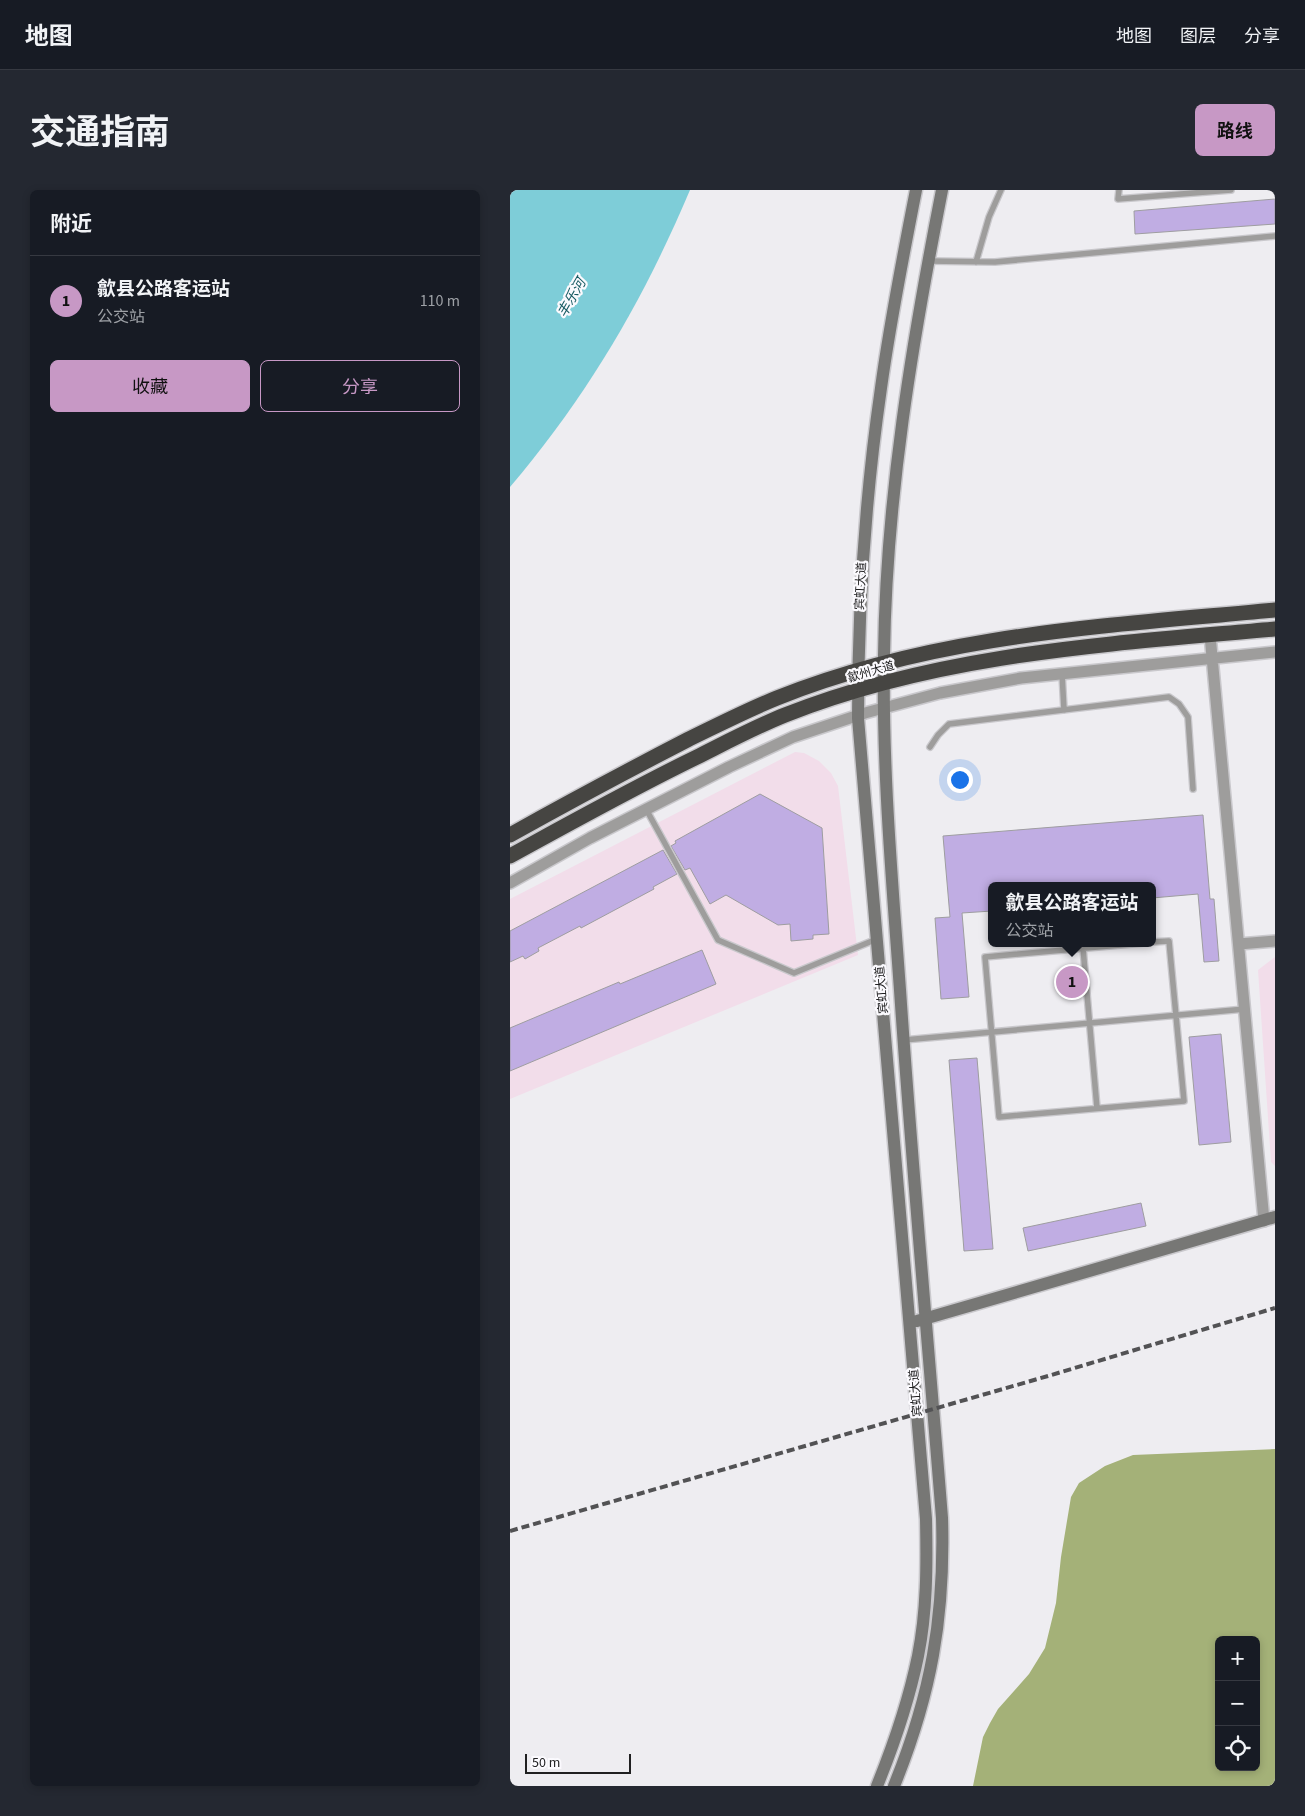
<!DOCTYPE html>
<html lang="zh">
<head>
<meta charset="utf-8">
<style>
	body { margin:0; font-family:"Source Sans 3","Noto Sans SC",sans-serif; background:#242831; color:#f1f3f6 }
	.controls { position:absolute; right:15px; bottom:15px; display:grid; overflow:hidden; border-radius:8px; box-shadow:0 2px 8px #0003 }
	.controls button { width:45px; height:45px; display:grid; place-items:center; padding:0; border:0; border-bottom:1px solid #363941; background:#171b24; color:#f1f3f6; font:25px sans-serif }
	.scale { position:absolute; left:15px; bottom:12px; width:106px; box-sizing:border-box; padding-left:5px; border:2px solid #202021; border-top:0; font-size:14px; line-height:18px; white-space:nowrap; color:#202021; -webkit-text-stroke:4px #fbfafe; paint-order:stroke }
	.you { position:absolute; left:449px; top:589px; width:18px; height:18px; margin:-12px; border:4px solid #fff; border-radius:50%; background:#1a73e8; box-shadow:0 0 0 8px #1a73e833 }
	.badge { display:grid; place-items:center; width:32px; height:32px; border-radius:50%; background:#c798c5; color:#111; font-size:16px; font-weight:700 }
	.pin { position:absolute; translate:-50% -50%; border:2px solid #fff; box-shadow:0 1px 5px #0006 }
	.popup { position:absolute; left:478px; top:692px; width:168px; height:65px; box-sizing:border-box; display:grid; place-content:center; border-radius:8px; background:#171b24; filter:drop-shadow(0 1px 4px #0005); font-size:16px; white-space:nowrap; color:#9ea1a6 }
	.popup b { font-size:19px; color:#f1f3f6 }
	.popup::after { content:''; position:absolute; left:50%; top:100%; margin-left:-10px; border:10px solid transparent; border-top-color:#171b24 }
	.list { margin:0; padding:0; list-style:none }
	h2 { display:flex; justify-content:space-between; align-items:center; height:65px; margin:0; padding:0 20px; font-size:21px }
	h2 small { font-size:16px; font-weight:400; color:#9ea1a6 }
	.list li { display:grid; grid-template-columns:32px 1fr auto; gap:15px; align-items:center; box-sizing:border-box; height:90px; padding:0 20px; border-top:1px solid #363941 }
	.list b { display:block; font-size:19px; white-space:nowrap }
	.list p { margin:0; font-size:16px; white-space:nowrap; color:#9ea1a6 }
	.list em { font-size:16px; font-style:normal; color:#9ea1a6 }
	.actions { display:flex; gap:10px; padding:15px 20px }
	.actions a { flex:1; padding:11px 0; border:1px solid #c798c5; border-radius:8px; text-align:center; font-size:18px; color:#c798c5 }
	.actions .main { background:#c798c5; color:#111 }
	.icon { flex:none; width:28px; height:28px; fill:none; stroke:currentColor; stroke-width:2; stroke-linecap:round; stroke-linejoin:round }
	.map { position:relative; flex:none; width:765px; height:1596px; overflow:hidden; border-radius:8px }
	header { display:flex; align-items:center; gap:30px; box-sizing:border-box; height:70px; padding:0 25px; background:#171b24; border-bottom:1px solid #363941 }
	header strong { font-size:24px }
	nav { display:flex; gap:28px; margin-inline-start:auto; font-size:18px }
	.intro { display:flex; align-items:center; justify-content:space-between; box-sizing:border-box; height:120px; padding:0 30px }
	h1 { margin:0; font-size:35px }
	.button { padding:12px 22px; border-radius:8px; background:#c798c5; color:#111; font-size:18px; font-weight:700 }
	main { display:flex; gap:30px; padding:0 30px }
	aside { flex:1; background:#171b24; border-radius:8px; box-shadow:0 2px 8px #0003 }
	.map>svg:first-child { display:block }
	.commercial { fill:#f2ddea }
	.forest { fill:#a4b178; fill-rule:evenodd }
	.water { fill:#7ecdd8 }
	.building { fill:#c0ade3; stroke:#9e9da0 }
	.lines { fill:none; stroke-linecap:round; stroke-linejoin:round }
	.lane-casing { stroke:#c9c8cc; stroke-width:8 }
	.street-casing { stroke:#c9c8cc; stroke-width:14 }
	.secondary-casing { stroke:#c9c8cc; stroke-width:15 }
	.highway-casing { stroke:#c9c8cc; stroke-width:18 }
	.lane { stroke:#9e9d9c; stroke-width:5.5 }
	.street { stroke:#9e9d9c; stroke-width:11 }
	.secondary { stroke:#777775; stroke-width:12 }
	.highway { stroke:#464542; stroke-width:15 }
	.rail { stroke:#525254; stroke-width:4; stroke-dasharray:8 4; stroke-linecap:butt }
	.labels { text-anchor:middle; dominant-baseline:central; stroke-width:4.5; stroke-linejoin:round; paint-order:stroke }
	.street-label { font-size:12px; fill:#202021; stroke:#fbfafe }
	.water-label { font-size:14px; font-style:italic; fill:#175a62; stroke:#fbfafe }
</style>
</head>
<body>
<header>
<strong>地图</strong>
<nav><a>地图</a><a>图层</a><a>分享</a></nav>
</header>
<div class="intro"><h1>交通指南</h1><a class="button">路线</a></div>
<main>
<aside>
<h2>附近<small></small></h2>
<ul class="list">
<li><span class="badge">1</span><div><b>歙县公路客运站</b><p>公交站</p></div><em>110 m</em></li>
</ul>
<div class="actions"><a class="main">收藏</a><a>分享</a></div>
</aside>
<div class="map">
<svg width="765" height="1596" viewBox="0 0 765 1596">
	<rect width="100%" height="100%" fill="#eeedf1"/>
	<path class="commercial" d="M285,562L294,563L309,571L321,583L328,596L348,765L0,909V709Z
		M765,767V976L761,972L748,780Z"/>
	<path class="forest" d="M765,1259V1596H463L473,1547L480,1533L488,1519L519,1484L535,1458L546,1413L551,1367L561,1307L569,1293L595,1276L623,1265ZM709,1450H746V1577H709Z"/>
	<path class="water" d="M0,0H180C133,111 78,205 0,297Z"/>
	<path class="building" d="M765,9V34L625,44L624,21Z
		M250,604L312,638L319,744L303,745V749L281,751L280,734L268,735L216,705L200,714L180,678L175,680L161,656L166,653L165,651Z
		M693,625L700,709H704L709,771L694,772L688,704L642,708V696H482V721L452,723L459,807L431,809L425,728L440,727L433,646Z
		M153,660L167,684L143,697L144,699L101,722L71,738L70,736L28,758L29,761L15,769L13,766L0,772V741Z
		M192,760L206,794L0,881V838L109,792L110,794Z
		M711,844L721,952L689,955L679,847Z
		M467,868L483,1059L454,1061L439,870Z
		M631,1013L636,1036L518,1061L513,1038Z"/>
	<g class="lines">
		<g class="lane-casing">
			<path id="lane" d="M609,0L608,9L721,0
				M419,71L485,72L765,46
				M466,72L479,27L491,0
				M552,483L554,520
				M420,557L428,545L439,534L659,507L669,514L678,527L683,599
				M136,619L208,750L284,783L367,749
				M633,753L475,767L489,927L674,911L659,751L642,752
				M573,758L587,918
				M394,850L735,819"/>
		</g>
		<g class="street-casing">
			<path id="street" d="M700,445L754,1031
				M0,693L80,648L219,577L283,547L355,523L430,503L511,488L765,462
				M729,754L765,751"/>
		</g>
		<g class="secondary-casing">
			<path id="secondary" d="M407,1131L765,1027
				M367,1596C384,1554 399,1510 408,1466C417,1421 417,1375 416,1329L348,528C348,418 355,308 371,198C380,132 393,66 406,0
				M384,1596C421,1505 435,1427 432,1328C418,1152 402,976 390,800C382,689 372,577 374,465C376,308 402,153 432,0"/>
		</g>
		<g class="highway-casing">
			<path id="highway" d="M0,645C59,612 119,580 179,549C208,535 237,520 267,508C426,444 597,436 765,420
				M0,666C62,632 123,598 187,567C215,553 245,537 275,525C431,463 600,454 765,439"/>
		</g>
		<use href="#lane" class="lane"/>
		<use href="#street" class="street"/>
		<use href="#secondary" class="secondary"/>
		<use href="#highway" class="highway"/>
		<path class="rail" d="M0,1341L538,1186L765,1118"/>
	</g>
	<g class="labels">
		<g class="street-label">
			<text transform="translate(351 396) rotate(-87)">宾虹大道</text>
			<text transform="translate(361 482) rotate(-16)">歙州大道</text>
			<text transform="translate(372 800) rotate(-95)">宾虹大道</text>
			<text transform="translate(406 1203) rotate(-95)">宾虹大道</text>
		</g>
		<g class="water-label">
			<text transform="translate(62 108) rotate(-60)">丰乐河</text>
		</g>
	</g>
</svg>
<div class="controls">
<button>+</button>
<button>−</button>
<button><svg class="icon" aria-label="locate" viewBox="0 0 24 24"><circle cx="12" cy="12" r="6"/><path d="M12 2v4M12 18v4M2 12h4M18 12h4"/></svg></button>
</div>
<div class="scale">50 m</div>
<div class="you"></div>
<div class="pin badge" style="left:562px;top:792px">1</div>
<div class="popup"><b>歙县公路客运站</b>公交站</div>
</div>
</main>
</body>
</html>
